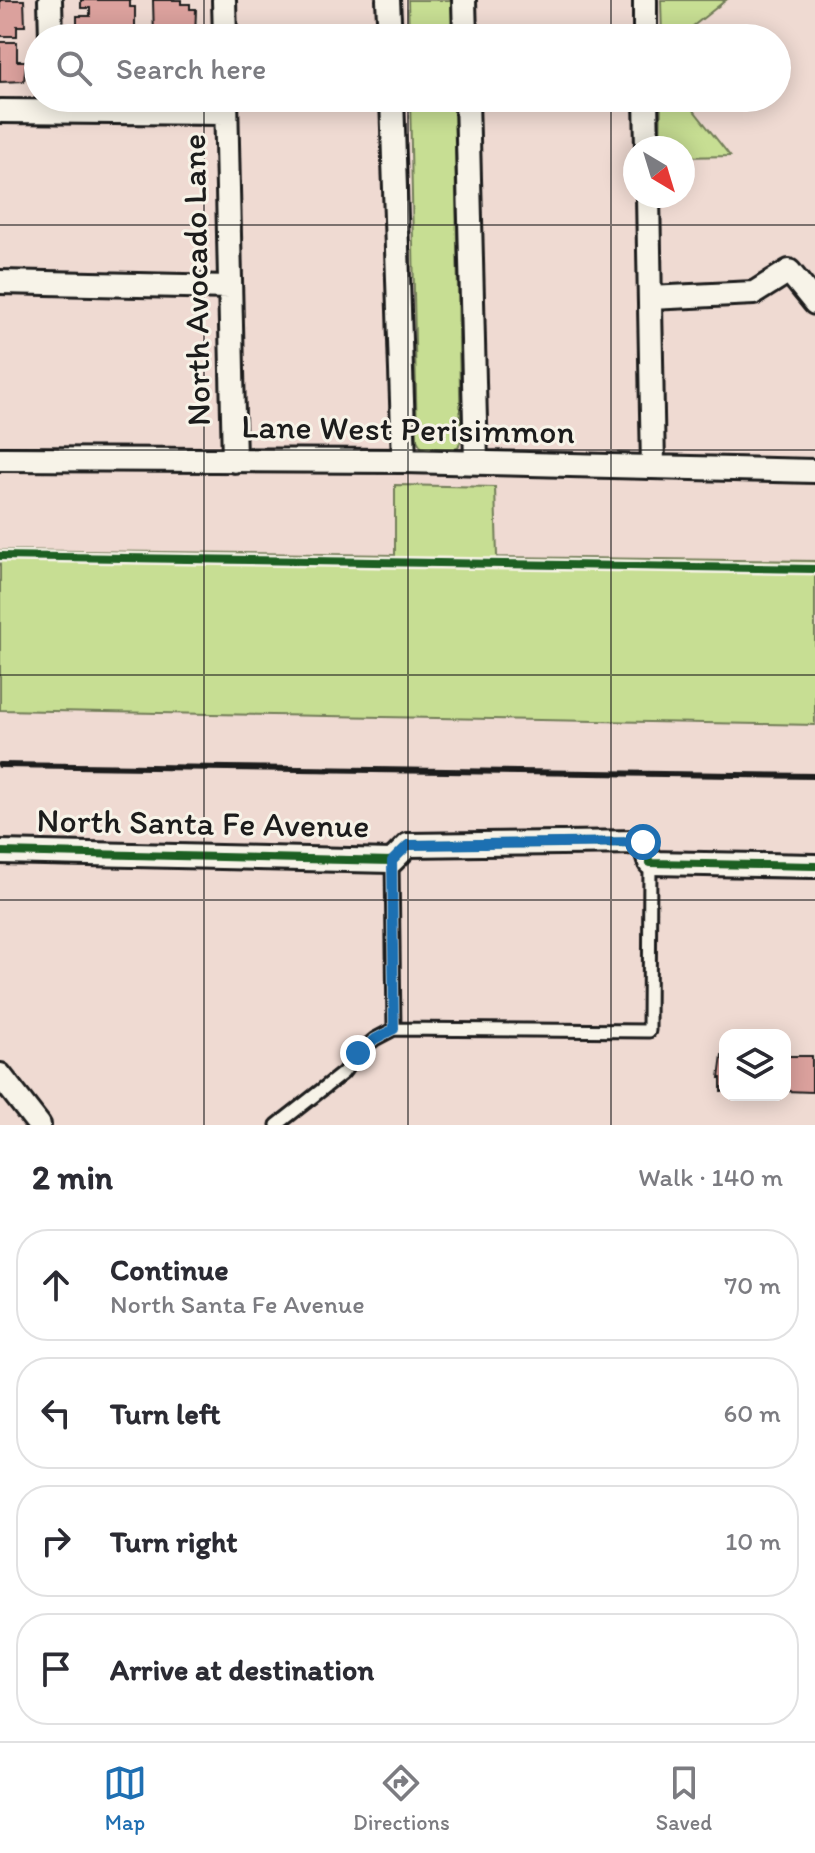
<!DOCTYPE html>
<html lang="en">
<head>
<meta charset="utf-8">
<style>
	body { margin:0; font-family:Itim,sans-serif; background:#f7f7f7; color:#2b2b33 }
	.controls { position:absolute; right:24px; bottom:24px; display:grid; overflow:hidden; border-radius:16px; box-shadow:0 4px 20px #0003 }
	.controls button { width:72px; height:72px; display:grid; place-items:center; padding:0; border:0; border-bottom:2px solid #e1e1e2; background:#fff; color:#2b2b33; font:40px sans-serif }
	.compass { position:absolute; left:623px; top:136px; width:72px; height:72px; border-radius:50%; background:#fff; box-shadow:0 4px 20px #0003; rotate:142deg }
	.stop { position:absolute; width:24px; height:24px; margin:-18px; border:6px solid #1f6fb2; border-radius:50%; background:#fff }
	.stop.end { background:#1f6fb2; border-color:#fff; box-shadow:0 2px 8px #0008 }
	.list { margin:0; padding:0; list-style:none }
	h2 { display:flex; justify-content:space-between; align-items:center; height:104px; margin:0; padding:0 32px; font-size:34px }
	h2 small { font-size:26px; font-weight:400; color:#7c7c81 }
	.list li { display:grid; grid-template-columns:52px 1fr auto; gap:24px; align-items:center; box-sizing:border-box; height:112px; margin:0 16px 16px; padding:0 16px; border:2px solid #e1e1e2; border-radius:32px }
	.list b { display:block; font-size:30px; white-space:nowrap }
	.list p { margin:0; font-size:26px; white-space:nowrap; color:#7c7c81 }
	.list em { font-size:26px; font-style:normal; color:#7c7c81 }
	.icon { flex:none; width:44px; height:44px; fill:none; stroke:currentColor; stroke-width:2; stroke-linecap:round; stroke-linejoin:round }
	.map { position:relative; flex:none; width:815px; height:1125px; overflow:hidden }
	.search { position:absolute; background:#fff; box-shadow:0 4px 20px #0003; left:24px; right:24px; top:24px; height:88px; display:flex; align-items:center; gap:20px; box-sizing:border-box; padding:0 28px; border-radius:44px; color:#7c7c81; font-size:30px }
	.sheet { height:616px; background:#fff }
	nav { display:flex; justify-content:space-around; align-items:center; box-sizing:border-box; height:112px; border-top:2px solid #e1e1e2; background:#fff; font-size:22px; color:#7c7c81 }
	nav a { display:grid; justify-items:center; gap:4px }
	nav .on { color:#1f6fb2 }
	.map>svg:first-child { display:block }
	.green { fill:#c7de93; stroke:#727d58; stroke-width:2 }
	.building { fill:#dba19d; stroke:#1c1c1c; stroke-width:2 }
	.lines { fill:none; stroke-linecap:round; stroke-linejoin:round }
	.lane-casing { stroke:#1c1c1c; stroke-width:17 }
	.street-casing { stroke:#1c1c1c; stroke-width:28 }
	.lane { stroke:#f7f3e8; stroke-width:11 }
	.street { stroke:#f7f3e8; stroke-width:22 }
	.rail { stroke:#1c1c1c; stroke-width:6 }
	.cycleway-casing { stroke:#f7f3e8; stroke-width:13 }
	.cycleway { stroke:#1b5e20; stroke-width:8 }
	.route { stroke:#1f6fb2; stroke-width:10 }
	.grid { fill:none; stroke:#1c1c1c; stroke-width:2; stroke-opacity:0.55 }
	.labels { text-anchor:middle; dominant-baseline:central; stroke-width:6; stroke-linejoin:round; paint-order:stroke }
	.street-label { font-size:34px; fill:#1c1c1c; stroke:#f7f3e8 }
</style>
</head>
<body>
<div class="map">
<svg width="815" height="1125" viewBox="0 0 815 1125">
	<rect width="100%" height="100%" fill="#efdad2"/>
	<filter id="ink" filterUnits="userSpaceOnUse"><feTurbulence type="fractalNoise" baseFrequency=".0125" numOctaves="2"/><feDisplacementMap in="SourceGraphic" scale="16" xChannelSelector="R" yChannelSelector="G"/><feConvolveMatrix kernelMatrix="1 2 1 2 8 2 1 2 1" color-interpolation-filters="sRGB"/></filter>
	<g filter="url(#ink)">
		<path class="green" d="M408,0H452V38H409Z
			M661,0H726L678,38H662Z
			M410,98H454L461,440L458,448C447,452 432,452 421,447L417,440Z
			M661,98H684L730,156L683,157V148H660Z
			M395,485L495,487L497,557L815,561V725L0,710V550L395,555Z"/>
		<path class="building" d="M0,0H24L25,26H17V36H0Z
			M81,0H130V7H135V28L77,30V16H90V8H81Z
			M153,0H181V4H190V9H196L195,38H154Z
			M136,34V38H86V35Z
			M0,42H17V61H26L24,81L0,82Z
			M722,1055H725V1091H721V1078H719Z
			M785,1056H812V1092L785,1091Z"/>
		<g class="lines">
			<g class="lane-casing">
				<path id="lane" d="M394,1029L649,1031L650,863
					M277,1125L343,1073L358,1053L375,1039L394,1029L392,861"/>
			</g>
			<g class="street-casing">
				<path id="street" d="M50,0L51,38
					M224,0L225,38
					M388,0L390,38
					M464,0L465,38
					M645,0V38
					M226,98L234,461
					M392,98L404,461
					M467,98L476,462
					M646,98L647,148
					M0,111L226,113
					M648,196L653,467
					M0,282L230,287
					M650,298L754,293L789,271L815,303
					M0,459L404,461L815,471
					M0,852L392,861L408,845L643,842L650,863L815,866
					M0,1075L39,1125"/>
			</g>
			<use href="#lane" class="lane"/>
			<use href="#street" class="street"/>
			<path class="rail" d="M0,765L815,776"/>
			<g class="cycleway-casing">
				<path id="cycleway" d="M0,556L815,569
					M0,852L392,861L408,845L643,842L650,863L815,866"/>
			</g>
			<use href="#cycleway" class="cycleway"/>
		</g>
	</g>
	<g class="lines" filter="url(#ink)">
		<path class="route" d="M358,1053L375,1039L394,1029L392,861L408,845L643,842"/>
	</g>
	<path class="grid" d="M204,0V38M408,0V38M611,0V38M204,98V1125M408,98V1125M611,98V1125M0,225H815M0,450H815M0,675H815M0,900H815"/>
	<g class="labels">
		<g class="street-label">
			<text transform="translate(196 280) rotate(-91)">North Avocado Lane</text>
			<text transform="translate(408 429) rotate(1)">Lane West Perisimmon</text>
			<text transform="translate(203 823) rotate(1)">North Santa Fe Avenue</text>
		</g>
	</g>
</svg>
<div class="controls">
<button><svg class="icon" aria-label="layers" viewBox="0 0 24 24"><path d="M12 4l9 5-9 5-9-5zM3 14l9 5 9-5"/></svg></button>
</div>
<svg class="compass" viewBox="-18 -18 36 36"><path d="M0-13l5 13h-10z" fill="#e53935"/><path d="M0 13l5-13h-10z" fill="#7c7c81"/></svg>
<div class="stop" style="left:643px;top:842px"></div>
<div class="stop end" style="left:358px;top:1053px"></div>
<div class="search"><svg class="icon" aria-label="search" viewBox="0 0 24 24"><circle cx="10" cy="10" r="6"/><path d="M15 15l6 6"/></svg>Search here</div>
</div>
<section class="sheet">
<h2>2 min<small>Walk · 140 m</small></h2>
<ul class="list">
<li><svg class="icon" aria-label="ahead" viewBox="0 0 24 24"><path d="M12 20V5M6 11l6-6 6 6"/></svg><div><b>Continue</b><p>North Santa Fe Avenue</p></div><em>70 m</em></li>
<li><svg class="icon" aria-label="left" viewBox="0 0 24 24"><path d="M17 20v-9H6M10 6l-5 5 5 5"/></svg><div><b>Turn left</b></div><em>60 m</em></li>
<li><svg class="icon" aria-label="right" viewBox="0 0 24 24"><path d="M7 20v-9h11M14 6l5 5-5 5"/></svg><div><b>Turn right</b></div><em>10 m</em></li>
<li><svg class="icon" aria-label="arrive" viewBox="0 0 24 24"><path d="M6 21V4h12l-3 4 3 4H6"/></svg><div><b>Arrive at destination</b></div></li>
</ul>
</section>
<nav>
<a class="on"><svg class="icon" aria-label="map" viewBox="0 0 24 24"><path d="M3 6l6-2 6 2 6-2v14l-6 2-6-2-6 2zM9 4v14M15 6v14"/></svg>Map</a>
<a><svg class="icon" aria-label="directions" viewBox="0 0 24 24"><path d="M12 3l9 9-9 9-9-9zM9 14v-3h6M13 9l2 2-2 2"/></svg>Directions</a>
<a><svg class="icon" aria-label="saved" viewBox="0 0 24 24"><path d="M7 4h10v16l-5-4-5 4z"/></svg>Saved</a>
</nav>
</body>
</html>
